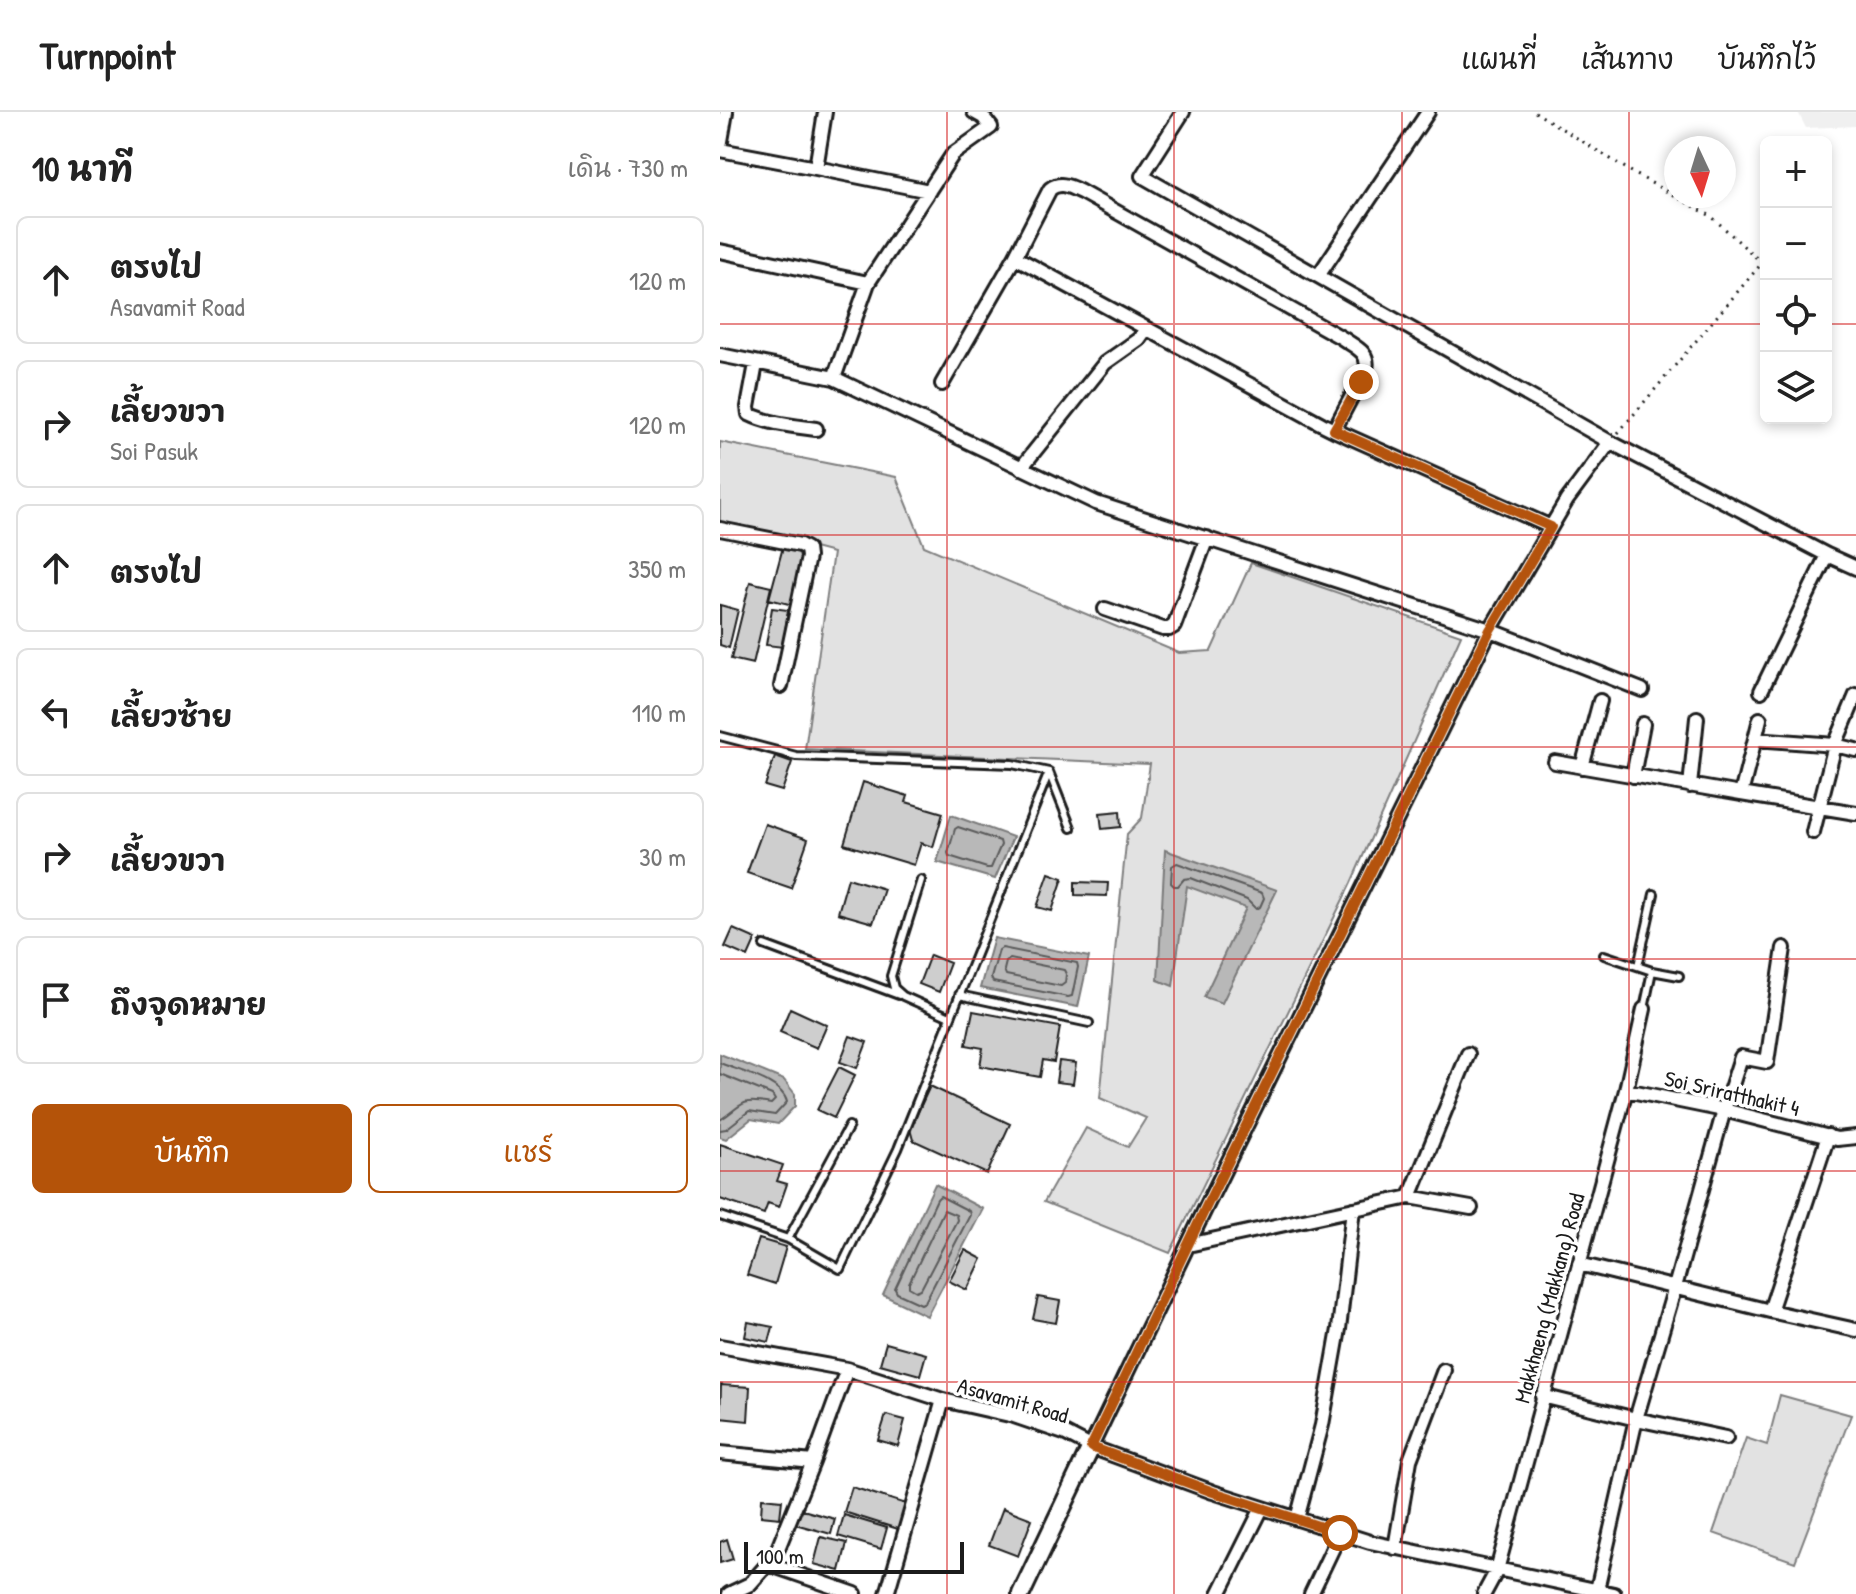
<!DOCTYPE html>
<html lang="th">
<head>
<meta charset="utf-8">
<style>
	body { margin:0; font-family:"Patrick Hand","Playpen Sans Thai",sans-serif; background:#f2f2f2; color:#222 }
	.controls { position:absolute; right:24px; top:24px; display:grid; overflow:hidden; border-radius:12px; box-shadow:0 4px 12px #0003 }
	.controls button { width:72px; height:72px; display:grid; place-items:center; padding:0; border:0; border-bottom:2px solid #e0e0e0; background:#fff; color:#222; font:40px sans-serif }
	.compass { position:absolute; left:944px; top:24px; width:72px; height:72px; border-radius:50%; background:#fff; box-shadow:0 4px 12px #0003; rotate:176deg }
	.scale { position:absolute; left:24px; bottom:20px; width:220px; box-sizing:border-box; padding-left:8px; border:4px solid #1c1c1c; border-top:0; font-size:22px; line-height:28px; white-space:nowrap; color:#1c1c1c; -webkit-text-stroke:6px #fff; paint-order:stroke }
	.stop { position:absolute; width:24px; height:24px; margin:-18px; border:6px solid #b45309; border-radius:50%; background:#fff }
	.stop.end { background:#b45309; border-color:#fff; box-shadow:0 2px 8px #0008 }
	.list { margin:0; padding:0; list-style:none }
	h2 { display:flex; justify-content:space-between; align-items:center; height:104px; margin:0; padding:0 32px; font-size:34px }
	h2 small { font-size:26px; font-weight:400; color:#767676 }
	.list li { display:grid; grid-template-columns:52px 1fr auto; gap:24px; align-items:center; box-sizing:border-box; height:128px; margin:0 16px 16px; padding:0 16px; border:2px solid #e0e0e0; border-radius:12px }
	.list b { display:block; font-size:30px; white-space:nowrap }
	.list p { margin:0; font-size:26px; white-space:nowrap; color:#767676 }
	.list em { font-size:26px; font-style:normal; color:#767676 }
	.actions { display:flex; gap:16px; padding:24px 32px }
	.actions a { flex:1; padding:18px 0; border:2px solid #b45309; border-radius:12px; text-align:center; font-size:28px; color:#b45309 }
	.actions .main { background:#b45309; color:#fff }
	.icon { flex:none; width:44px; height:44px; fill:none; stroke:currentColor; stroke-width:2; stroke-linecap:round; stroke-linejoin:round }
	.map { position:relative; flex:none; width:1136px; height:1482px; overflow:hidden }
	header { display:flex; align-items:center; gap:48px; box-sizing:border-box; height:112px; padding:0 40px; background:#fff; border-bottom:2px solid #e0e0e0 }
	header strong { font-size:38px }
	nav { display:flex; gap:44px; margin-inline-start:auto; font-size:28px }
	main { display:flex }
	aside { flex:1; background:#fff }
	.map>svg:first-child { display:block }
	.built { fill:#f0f0f0 }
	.green { fill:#e2e2e2; stroke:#7f7f7f; stroke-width:2 }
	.water { fill:#b8b8b8; stroke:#7a7a7a; stroke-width:2 }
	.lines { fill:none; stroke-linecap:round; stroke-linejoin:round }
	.shore { stroke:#5a5a5a; stroke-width:2 }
	.building { fill:#cecece; stroke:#1c1c1c; stroke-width:2 }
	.service-casing { stroke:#1c1c1c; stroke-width:12 }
	.minor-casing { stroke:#1c1c1c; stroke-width:18 }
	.tertiary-casing { stroke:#1c1c1c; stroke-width:22 }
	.path { stroke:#1c1c1c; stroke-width:3; stroke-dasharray:2 6; stroke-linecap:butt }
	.service { stroke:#fff; stroke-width:6 }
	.minor { stroke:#fff; stroke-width:12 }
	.tertiary { stroke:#fff; stroke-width:16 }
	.route { stroke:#b45309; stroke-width:10 }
	.grid { fill:none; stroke:#d62828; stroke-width:2; stroke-opacity:0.55 }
	.labels { text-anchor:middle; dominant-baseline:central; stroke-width:7; stroke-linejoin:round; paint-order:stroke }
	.street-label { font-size:22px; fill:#1c1c1c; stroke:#fff }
</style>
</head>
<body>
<header>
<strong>Turnpoint</strong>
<nav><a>แผนที่</a><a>เส้นทาง</a><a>บันทึกไว้</a></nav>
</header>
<main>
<aside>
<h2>10 นาที<small>เดิน · 730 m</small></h2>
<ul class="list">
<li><svg class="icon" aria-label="ahead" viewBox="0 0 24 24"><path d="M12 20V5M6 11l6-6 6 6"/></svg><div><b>ตรงไป</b><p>Asavamit Road</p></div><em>120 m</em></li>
<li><svg class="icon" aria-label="right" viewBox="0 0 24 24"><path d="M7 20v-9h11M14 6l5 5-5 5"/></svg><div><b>เลี้ยวขวา</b><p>Soi Pasuk</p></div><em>120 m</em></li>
<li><svg class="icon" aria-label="ahead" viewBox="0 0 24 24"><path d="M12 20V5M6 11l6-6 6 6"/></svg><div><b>ตรงไป</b></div><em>350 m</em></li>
<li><svg class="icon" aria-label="left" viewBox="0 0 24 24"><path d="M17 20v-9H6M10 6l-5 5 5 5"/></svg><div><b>เลี้ยวซ้าย</b></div><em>110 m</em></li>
<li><svg class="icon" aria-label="right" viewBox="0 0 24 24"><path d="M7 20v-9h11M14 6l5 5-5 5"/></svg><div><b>เลี้ยวขวา</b></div><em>30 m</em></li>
<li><svg class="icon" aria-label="arrive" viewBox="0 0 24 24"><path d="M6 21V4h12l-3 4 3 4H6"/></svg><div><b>ถึงจุดหมาย</b></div></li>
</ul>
<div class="actions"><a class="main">บันทึก</a><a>แชร์</a></div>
</aside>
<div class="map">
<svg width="1136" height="1482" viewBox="0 0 1136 1482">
	<rect width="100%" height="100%" fill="#fff"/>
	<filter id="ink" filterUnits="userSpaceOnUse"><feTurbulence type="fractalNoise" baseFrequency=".0125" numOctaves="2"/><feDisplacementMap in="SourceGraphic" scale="16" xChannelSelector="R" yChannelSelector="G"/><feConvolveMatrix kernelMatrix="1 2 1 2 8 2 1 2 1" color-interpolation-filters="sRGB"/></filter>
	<g filter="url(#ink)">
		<path class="built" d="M1078,0H1136V14L1086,16Z"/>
		<path class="green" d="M0,330L176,365L204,434L459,541L491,539L531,451L741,523L631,771L450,1141L324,1090L366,1016L408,1035L426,1006L380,986L407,722L422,706L430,652L85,637L113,441L0,411Z
			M1060,1283L1131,1303L1075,1450L993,1421L1026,1326L1047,1333Z"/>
		<path class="water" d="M231,703L293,725L275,767L217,750Z
			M445,738L557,778L502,891L484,885L526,796L467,774L453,874L438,868Z
			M274,826L369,845L358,895L260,876Z
			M0,942L64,968L75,982V994L58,1012L31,1007L6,1027L0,1025Z
			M215,1072L263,1097L207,1204L163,1183Z"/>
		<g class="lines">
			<path class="shore" d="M238,715L280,729L281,733L271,756H267L229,744L228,741L235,717Z
				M457,751L542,781L544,786L540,795L536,797L527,788L471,766L464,767L458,774H454L451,771L452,754Z
				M282,836L357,851L358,855L352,884L348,885L273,870L271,866L279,838Z
				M290,847L344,858L346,862L345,871L341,874L286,863L284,858L286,850Z
				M0,951C19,959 62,969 67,990L55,1003L29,999L6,1017L0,1018
				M0,962L52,983L55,988L51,992C18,986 25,992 0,1008
				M220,1084L249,1099L250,1103L205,1190L201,1192L177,1181L175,1177L217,1087Z
				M224,1098L236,1103L237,1108L201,1177L196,1179L189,1175V1171Z"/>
		</g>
		<path class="building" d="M63,435L87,441L73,493L49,487Z
			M30,470L51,475L33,552L11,547Z
			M0,493L18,498L9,536L0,533Z
			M52,496L68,498L63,535L46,533Z
			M55,644L72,650L62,679L45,674Z
			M143,670L188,684L186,690L223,701L213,735L201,731L194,753L124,732Z
			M400,699L401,715L382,717L380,701Z
			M45,712L88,727L71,776L27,761Z
			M329,761L343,766L332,799L317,795Z
			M128,766L164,777L153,811L118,801Z
			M355,770L388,771L387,784L355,783Z
			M13,817L36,827L28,845L5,835Z
			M210,843L230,851L219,880L199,872Z
			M70,896L107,913L97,936L60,920Z
			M253,899L340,915L334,950L323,948L320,965L260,954L263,936L246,933Z
			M130,924L147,930L137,956L120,950Z
			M339,949L356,951L353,972L336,970Z
			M119,955L135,963L114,1006L97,998Z
			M210,974L290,1012L267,1062L193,1028L190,1017Z
			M0,1032L63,1053L57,1069L67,1072L59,1095L48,1091L44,1102L0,1087Z
			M39,1127L66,1135L55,1172L27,1163Z
			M245,1138L262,1147L247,1178L229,1169Z
			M318,1185L340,1189L336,1211L313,1207Z
			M28,1210L53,1215L49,1230L25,1225Z
			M166,1231L206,1242L200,1263L160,1252Z
			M1,1273L30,1275L28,1309L0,1306Z
			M166,1303L185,1308L178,1334L158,1328Z
			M132,1375L186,1392L178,1417L124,1400Z
			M42,1386L62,1388L60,1406L41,1404Z
			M283,1396L312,1407L298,1444L269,1433Z
			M79,1397L115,1407L111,1422L75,1412Z
			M124,1403L167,1416L161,1437L118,1424Z
			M101,1425L127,1431L120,1459L94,1452Z
			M7,1427L13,1447L0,1451V1430Z"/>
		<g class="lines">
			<g class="service-casing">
				<path id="service" d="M0,624L76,644L292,652L329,660L351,716
					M201,768L171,864L174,876L183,884L230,905
					M44,833L179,883
					M884,843L932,859L959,864
					M918,854L934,782
					M239,883L369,911
					M924,897L932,859
					M0,1104L68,1127L120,1157L178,1037L329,660
					M68,1127L129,1014"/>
			</g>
			<g class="minor-casing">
				<path id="minor" d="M463,0L422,64L890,330L1107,443L1041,579
					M0,35L6,0
					M0,38L96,56L105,0
					M96,56L209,79
					M0,139L148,171L114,266
					M598,164L708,0
					M148,171L233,42L271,15L263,5L254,0
					M0,243L114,266L376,391L770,518L922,578
					M36,252L28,295L29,302C49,312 74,314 96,317
					M222,272L295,145
					M614,318L646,257C650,240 635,235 622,226L361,80C350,75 341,69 330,77L295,145L602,312L614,318L831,415
					M301,356L385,251L419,227L426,217
					M0,417L80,433L87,437L88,445L61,574
					M1107,443L1136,456
					M385,497L443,517H449L454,514L487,426
					M1040,607L1021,682L1136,701
					M1035,627L1115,633L1136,638
					M835,650L1021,682
					M862,655L880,589
					M913,664L923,612
					M970,674L977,606
					M1093,720L1115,633L1136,583
					M906,978L1004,998L1117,1027L1136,1025
					M690,1085L748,942
					M468,1133L690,1085L751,1096
					M859,1152L1050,1199L1108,1024
					M1050,1199L1136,1218
					M0,1234L127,1257L223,1288L294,1304L344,1321L371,1335L493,1380L650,1430L894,1482
					M822,1284L916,1307L1006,1326
					M371,1335L487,1093L770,518L847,388L890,330
					M0,1341L93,1350
					M577,1407L602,1313L619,1217L633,1097
					M675,1436L690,1348L724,1258
					M48,1452L135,1482
					M877,1478L916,1307L955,1175L1004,998L1021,945L1047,950L1064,836
					M9,1482L30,1472L55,1444L93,1350L127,1257
					M167,1482L223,1288
					M499,1482L542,1396
					M591,1482L620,1421
					M764,1482L777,1458L906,978L924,897"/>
			</g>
			<g class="tertiary-casing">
				<path id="tertiary" d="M301,1482L371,1335"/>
			</g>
			<path class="path" d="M815,0L915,62L991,104L1042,151
				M898,321L1042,151L1046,148"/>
			<use href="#service" class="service"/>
			<use href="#minor" class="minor"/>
			<use href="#tertiary" class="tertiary"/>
		</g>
	</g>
	<g class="lines" filter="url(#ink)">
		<path class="route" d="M620,1421L493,1380L371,1335L487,1093L770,518L831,415L614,318L641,270"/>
	</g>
	<path class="grid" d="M227,0V1482M454,0V1482M682,0V1482M909,0V1482M0,212H1046M1106,212H1136M0,423H1136M0,635H1136M0,847H1136M0,1059H1136M0,1270H1136"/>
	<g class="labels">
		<g class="street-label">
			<text transform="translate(1012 981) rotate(13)">Soi Sriratthakit 4</text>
			<text transform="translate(829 1186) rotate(-75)">Makkhaeng (Makkang) Road</text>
			<text transform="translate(293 1288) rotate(16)">Asavamit Road</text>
		</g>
	</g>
</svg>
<div class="controls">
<button>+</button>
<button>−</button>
<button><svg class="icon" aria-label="locate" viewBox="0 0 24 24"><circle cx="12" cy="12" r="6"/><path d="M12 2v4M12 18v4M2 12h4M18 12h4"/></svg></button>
<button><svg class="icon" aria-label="layers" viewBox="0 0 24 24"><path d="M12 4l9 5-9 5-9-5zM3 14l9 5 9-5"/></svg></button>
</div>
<svg class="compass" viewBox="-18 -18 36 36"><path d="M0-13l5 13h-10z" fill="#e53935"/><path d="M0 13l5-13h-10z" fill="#767676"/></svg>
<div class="scale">100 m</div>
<div class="stop" style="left:620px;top:1421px"></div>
<div class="stop end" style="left:641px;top:270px"></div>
</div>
</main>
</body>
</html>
